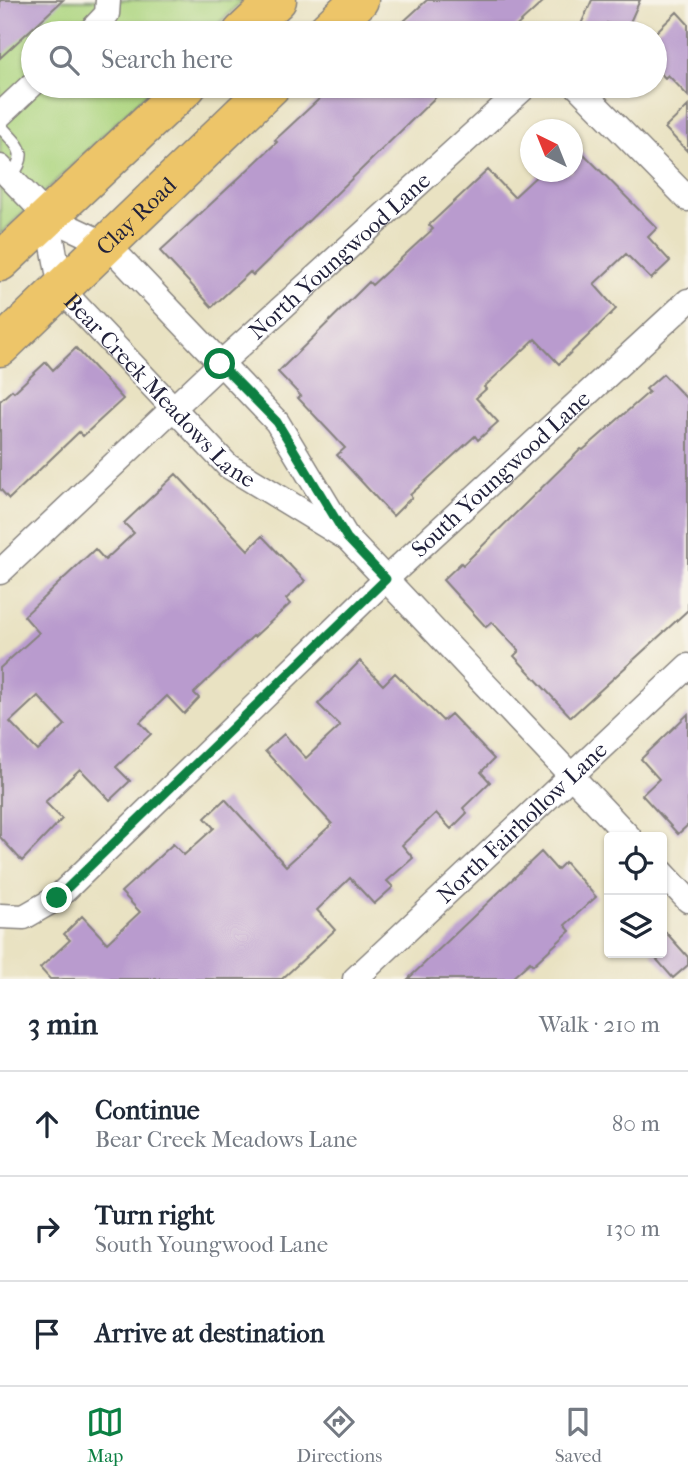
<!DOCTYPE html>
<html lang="en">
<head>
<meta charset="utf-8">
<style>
	body { margin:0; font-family:"IM FELL French Canon",serif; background:#f2f2f3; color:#1f2937 }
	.controls { position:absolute; right:21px; bottom:21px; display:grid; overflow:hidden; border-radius:7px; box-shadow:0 2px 5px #0004 }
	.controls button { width:63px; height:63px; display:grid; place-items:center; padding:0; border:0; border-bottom:2px solid #e0e1e3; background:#fff; color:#1f2937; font:35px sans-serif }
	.compass { position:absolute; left:520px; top:119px; width:63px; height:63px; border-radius:50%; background:#fff; box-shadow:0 2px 5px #0004; rotate:317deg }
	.stop { position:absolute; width:21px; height:21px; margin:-16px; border:5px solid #0b8043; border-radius:50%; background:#fff }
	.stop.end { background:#0b8043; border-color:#fff; box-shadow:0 2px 7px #0008 }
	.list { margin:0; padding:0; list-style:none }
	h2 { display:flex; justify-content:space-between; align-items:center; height:91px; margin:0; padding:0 28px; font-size:30px }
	h2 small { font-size:23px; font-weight:400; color:#747a83 }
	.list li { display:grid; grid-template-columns:46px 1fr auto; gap:21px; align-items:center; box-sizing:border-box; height:105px; padding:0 28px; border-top:2px solid #e0e1e3 }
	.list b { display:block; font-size:26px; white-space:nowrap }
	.list p { margin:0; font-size:23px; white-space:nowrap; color:#747a83 }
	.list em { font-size:23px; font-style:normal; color:#747a83 }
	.icon { flex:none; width:38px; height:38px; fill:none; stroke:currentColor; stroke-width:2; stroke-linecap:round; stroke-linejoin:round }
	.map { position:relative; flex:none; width:688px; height:979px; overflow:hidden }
	.search { position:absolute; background:#fff; box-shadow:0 2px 5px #0004; left:21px; right:21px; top:21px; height:77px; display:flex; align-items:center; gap:18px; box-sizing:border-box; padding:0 24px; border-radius:38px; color:#747a83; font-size:26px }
	.sheet { height:406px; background:#fff }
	nav { display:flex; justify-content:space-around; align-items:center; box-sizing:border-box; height:98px; border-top:2px solid #e0e1e3; background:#fff; font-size:19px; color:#747a83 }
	nav a { display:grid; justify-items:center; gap:4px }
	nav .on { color:#0b8043 }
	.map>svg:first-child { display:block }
	.green { fill:#aed681; stroke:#687c5e; stroke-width:2 }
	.building { fill:#b99bce; fill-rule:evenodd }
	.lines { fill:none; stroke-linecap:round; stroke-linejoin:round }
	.service-casing { stroke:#86827e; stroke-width:15 }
	.minor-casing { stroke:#86827e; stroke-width:27 }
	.primary-casing { stroke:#86827e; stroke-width:41 }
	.service { stroke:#fff; stroke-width:12 }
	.minor { stroke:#fff; stroke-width:24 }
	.primary { stroke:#edc569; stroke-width:38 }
	.route { stroke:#0b8043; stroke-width:9 }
	.labels { text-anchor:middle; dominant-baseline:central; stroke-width:5; stroke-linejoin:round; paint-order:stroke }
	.street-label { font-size:23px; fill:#22223b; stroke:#f7f3e8 }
</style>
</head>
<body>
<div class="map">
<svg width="688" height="979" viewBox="0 0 688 979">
	<rect width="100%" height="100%" fill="#f7f3e8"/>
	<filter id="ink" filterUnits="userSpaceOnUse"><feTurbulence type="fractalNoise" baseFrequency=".0143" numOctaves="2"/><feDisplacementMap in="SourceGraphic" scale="14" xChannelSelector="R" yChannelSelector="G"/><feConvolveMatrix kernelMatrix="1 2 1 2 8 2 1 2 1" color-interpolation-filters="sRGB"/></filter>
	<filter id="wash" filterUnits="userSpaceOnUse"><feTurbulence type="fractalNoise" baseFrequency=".00686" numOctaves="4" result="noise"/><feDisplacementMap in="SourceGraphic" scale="28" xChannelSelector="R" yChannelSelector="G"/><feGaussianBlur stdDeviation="1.57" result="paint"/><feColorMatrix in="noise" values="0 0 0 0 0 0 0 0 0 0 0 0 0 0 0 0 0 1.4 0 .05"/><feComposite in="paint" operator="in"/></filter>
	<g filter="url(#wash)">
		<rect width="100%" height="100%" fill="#e9e2c2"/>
		<path class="green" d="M0,0H243L209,33H33V86H154L0,235Z"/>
		<g id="blocks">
			<path class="building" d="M0,0H63L0,58Z
				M427,0H545L509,33H391Z
				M592,0H640L627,29H620L607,23L603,33H577Z
				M677,12L688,24V96L668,75L665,78L655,67V33Z
				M333,86H447L253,275L250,272L212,307L160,251L241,176L277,142L275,140Z
				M688,106V152L665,128Z
				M572,142L657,228L648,237L670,261L651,279L626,254L594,284L616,309L559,364L535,339L484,387L486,389L476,398L498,422L478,440L475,436L410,495L412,497L393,516L337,455L345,448L298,398L301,396L278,372L369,282L372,285L433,229L429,225L488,170L514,197L541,172H572Z
				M76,348L123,399L83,436L79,432L9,499L0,489V401L12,390L14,392L46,362L53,370Z
				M663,374L688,400V610L571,717L514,656L519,651L492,622L486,627L443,580L461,563L463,565L581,449L583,450L649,392L646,389Z
				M176,474L248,550L262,536L305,581L286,599L290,604L254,637L253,636L194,693L199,698L184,714L167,696L140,722L151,734L116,767L130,781L110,800L80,769L45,802L62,819L22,861L0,837V668L39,633L24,616L95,549L105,560L134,533L124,523ZM38,696L65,725L38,751L10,722Z
				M360,661L383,685L395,673L443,721L451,714L494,759L481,772L490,782L463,808L467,813L451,829L436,813L402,845L413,858L387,881L393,887L374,904L350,878L317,910L335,930L282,979H50L40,968L70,940L64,934L82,916L107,943L140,912L121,892L173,844L184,855L214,828L205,818L225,799L286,866L332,824L265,751L284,734L306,758L340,726L318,704Z
				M688,714V825L678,834L642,795L659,779L641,759Z
				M541,852L557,870L565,862L596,897L565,925L570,931L533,965L530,962L511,979H408Z
				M662,928L688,957V965L673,978L651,953H662Z"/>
		</g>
	</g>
	<g filter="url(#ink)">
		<use href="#blocks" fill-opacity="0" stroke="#86827e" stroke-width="2"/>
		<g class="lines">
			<g class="service-casing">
				<path id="service" d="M0,126C19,147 30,152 10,178"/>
			</g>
			<g class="minor-casing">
				<g id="minor">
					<path d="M89,33L107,14L108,0"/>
					<path d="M577,86L688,199"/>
					<path d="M0,115L33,84"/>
					<path d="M0,167L48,217L108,245L277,422L347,538L629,837"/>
					<path id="s1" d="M48,217L61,289L228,466L343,536"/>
					<path id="s2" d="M0,572L220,364L526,86"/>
					<path d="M662,872L688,900"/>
					<path id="s3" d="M0,916L24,917L57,898L386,579L688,301"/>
					<path id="s4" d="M355,979L688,666"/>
				</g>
			</g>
			<g class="primary-casing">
				<g id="primary">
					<path d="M242,33L277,0"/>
					<path d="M325,33L359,0"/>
					<path d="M0,262L187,86"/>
					<path id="s5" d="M0,347L271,86"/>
				</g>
			</g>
			<use href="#service" class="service"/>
			<use href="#minor" class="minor"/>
			<use href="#primary" class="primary"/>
		</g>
	</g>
	<g class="lines" filter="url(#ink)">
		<path class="route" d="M57,898L386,579L347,538L277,422L220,364"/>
	</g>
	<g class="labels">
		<g class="street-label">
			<text stroke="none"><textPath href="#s5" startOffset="189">Clay Road</textPath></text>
			<text stroke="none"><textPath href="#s2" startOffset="464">North Youngwood Lane</textPath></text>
			<text stroke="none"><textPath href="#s1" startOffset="215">Bear Creek Meadows Lane</textPath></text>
			<text stroke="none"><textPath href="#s3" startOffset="676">South Youngwood Lane</textPath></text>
			<text stroke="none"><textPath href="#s4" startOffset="229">North Fairhollow Lane</textPath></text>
		</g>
	</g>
</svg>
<div class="controls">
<button><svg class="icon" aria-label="locate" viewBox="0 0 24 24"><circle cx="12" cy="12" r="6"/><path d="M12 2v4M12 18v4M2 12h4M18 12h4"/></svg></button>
<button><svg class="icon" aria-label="layers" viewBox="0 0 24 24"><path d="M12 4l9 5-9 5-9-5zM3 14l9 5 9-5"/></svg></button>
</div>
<svg class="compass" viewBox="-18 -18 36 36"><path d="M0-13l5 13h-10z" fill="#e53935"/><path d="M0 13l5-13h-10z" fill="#747a83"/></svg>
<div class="stop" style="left:220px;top:364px"></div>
<div class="stop end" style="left:57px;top:898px"></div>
<div class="search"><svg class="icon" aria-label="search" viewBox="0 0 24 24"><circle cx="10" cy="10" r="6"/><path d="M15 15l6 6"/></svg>Search here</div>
</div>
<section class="sheet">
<h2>3 min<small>Walk · 210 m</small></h2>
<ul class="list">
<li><svg class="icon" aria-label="ahead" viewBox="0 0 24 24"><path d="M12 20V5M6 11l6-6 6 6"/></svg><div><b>Continue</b><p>Bear Creek Meadows Lane</p></div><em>80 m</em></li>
<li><svg class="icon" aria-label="right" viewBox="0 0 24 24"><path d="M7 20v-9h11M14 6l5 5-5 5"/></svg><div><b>Turn right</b><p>South Youngwood Lane</p></div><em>130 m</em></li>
<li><svg class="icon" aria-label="arrive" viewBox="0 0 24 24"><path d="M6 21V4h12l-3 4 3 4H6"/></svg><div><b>Arrive at destination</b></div></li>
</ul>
</section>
<nav>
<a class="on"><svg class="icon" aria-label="map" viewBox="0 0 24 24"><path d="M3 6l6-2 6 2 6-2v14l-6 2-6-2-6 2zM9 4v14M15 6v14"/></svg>Map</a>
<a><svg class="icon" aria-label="directions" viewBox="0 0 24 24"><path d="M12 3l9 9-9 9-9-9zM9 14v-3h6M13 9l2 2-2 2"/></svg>Directions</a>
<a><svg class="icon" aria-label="saved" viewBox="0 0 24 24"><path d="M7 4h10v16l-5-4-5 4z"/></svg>Saved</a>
</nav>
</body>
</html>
